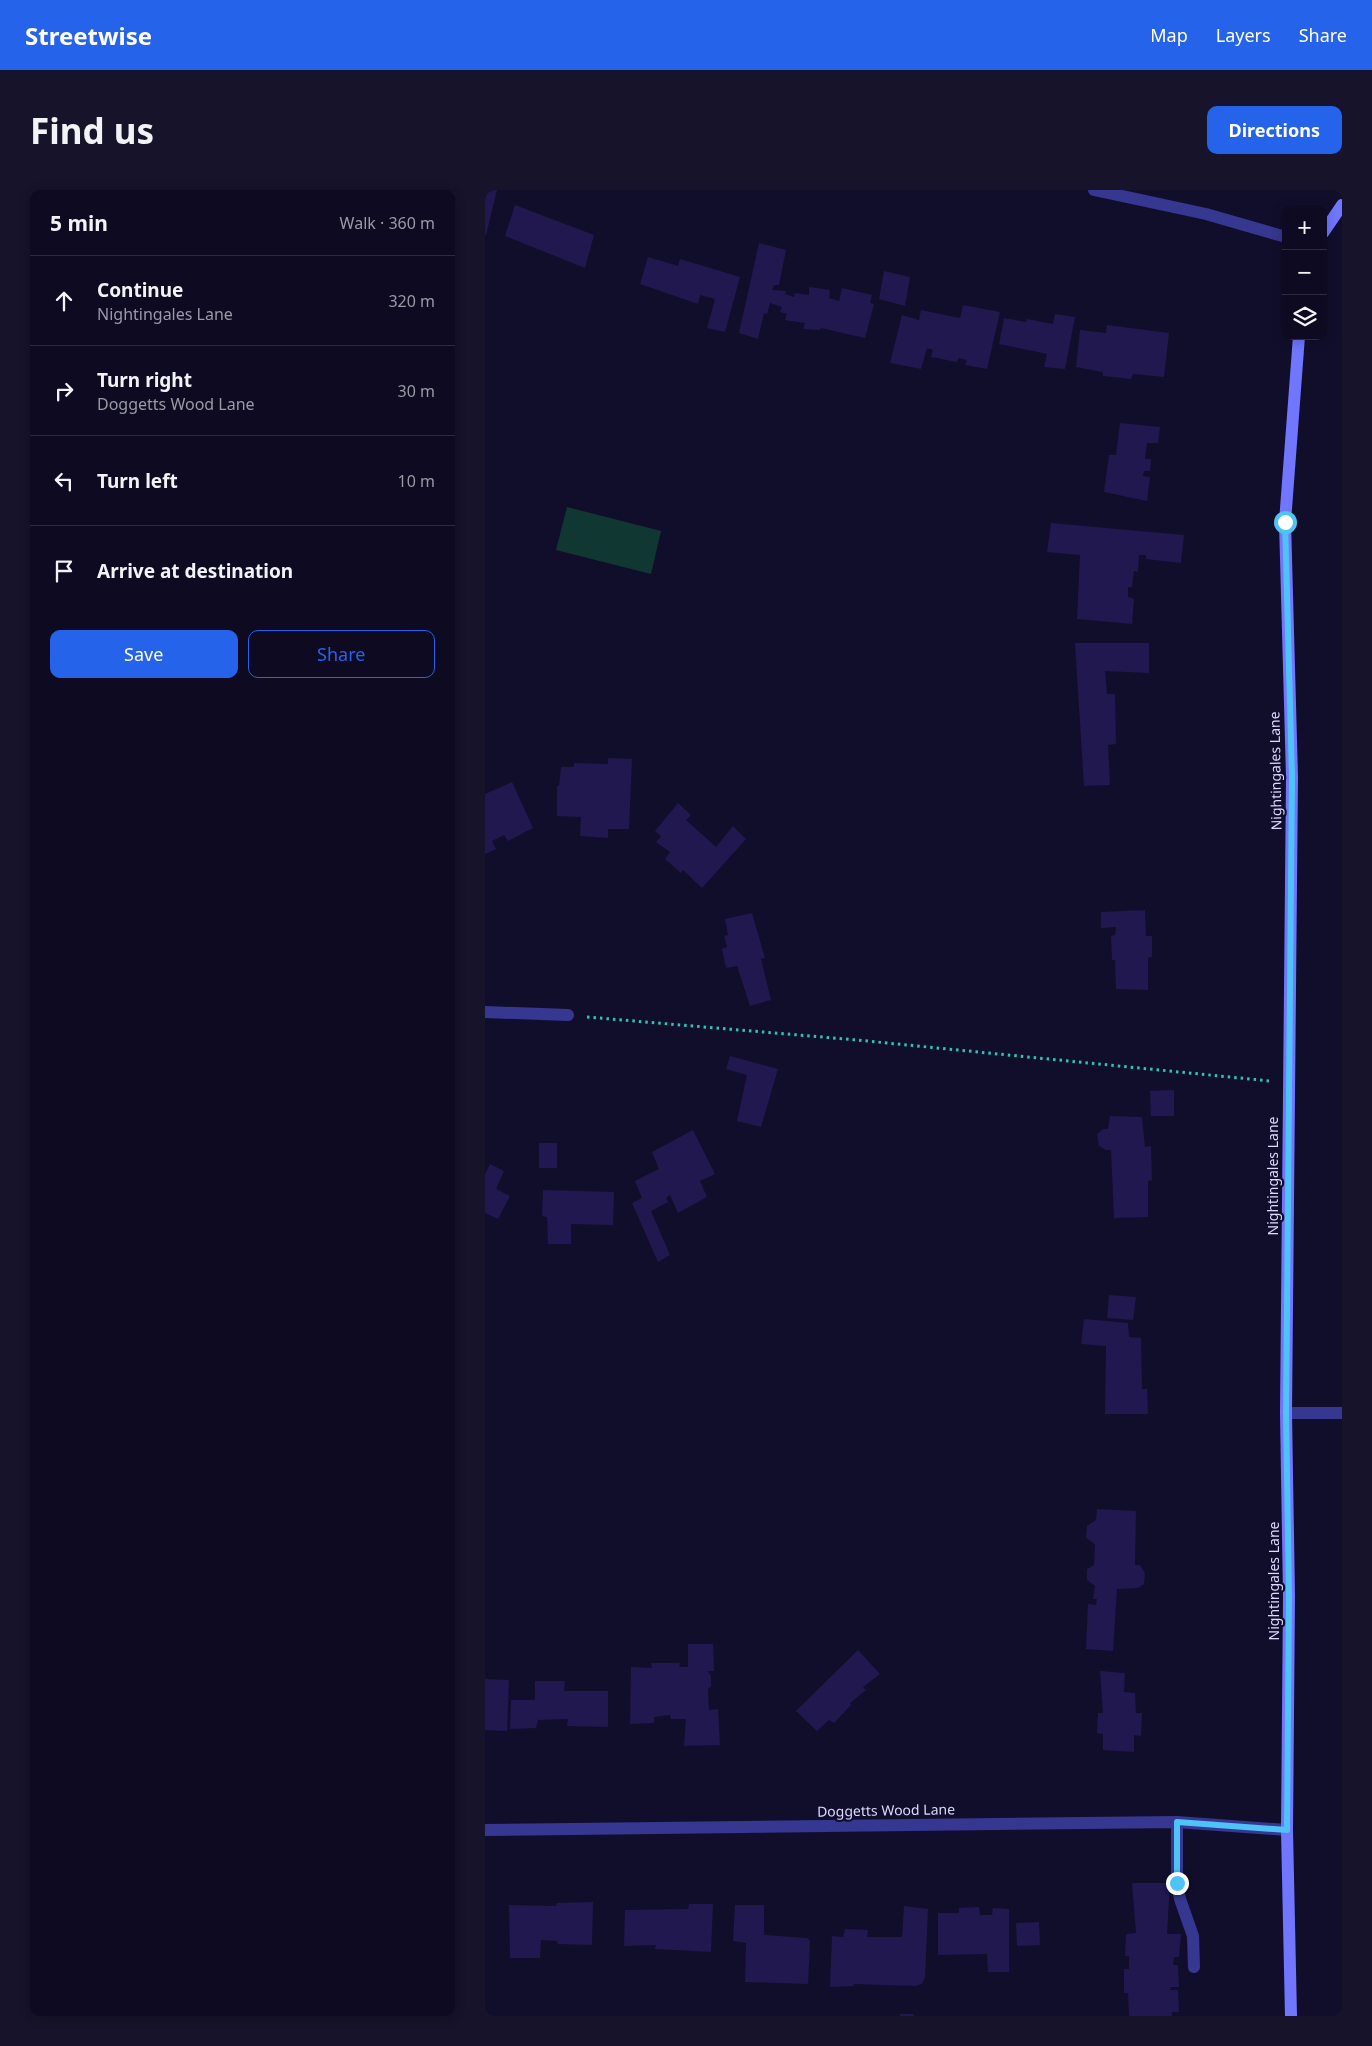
<!DOCTYPE html>
<html lang="en">
<head>
<meta charset="utf-8">
<style>
	body { margin:0; font-family:"Noto Sans",sans-serif; background:#16132a; color:#f1f3f6 }
	.controls { position:absolute; right:15px; top:15px; display:grid; overflow:hidden; border-radius:10px; box-shadow:0 2px 12px #0003 }
	.controls button { width:45px; height:45px; display:grid; place-items:center; padding:0; border:0; border-bottom:1px solid #2d2b3f; background:#0d0a21; color:#f1f3f6; font:25px sans-serif }
	.stop { position:absolute; width:15px; height:15px; margin:-11px; border:4px solid #4fc3f7; border-radius:50%; background:#fff }
	.stop.end { background:#4fc3f7; border-color:#fff; box-shadow:0 1px 5px #0008 }
	.list { margin:0; padding:0; list-style:none }
	h2 { display:flex; justify-content:space-between; align-items:center; height:65px; margin:0; padding:0 20px; font-size:21px }
	h2 small { font-size:16px; font-weight:400; color:#9a9aa5 }
	.list li { display:grid; grid-template-columns:32px 1fr auto; gap:15px; align-items:center; box-sizing:border-box; height:90px; padding:0 20px; border-top:1px solid #2d2b3f }
	.list b { display:block; font-size:19px; white-space:nowrap }
	.list p { margin:0; font-size:16px; white-space:nowrap; color:#9a9aa5 }
	.list em { font-size:16px; font-style:normal; color:#9a9aa5 }
	.actions { display:flex; gap:10px; padding:15px 20px }
	.actions a { flex:1; padding:11px 0; border:1px solid #2563eb; border-radius:10px; text-align:center; font-size:18px; color:#2563eb }
	.actions .main { background:#2563eb; color:#fff }
	.icon { flex:none; width:28px; height:28px; fill:none; stroke:currentColor; stroke-width:2; stroke-linecap:round; stroke-linejoin:round }
	.map { position:relative; flex:none; width:857px; height:1826px; overflow:hidden; border-radius:10px }
	header { display:flex; align-items:center; gap:30px; box-sizing:border-box; height:70px; padding:0 25px; background:#2563eb; color:#fff }
	header strong { font-size:24px }
	nav { display:flex; gap:28px; margin-inline-start:auto; font-size:18px }
	.intro { display:flex; align-items:center; justify-content:space-between; box-sizing:border-box; height:120px; padding:0 30px }
	h1 { margin:0; font-size:35px }
	.button { padding:12px 22px; border-radius:10px; background:#2563eb; color:#fff; font-size:18px; font-weight:700 }
	main { display:flex; gap:30px; padding:0 30px }
	aside { flex:1; background:#0d0a21; border-radius:10px; box-shadow:0 2px 12px #0003 }
	.map>svg:first-child { display:block }
	.green { fill:#113733 }
	.building { fill:#20184f }
	.lines { fill:none; stroke-linecap:round; stroke-linejoin:round }
	.path { stroke:#24c9b4; stroke-width:3; stroke-dasharray:2.5 4; stroke-linecap:butt }
	.service { stroke:#353790; stroke-width:12 }
	.minor { stroke:#353790; stroke-width:12 }
	.secondary { stroke:#7076ff; stroke-width:12 }
	.route { stroke:#4fc3f7; stroke-width:6 }
	.labels { text-anchor:middle; dominant-baseline:central; stroke-width:4.5; stroke-linejoin:round; paint-order:stroke }
	.street-label { font-size:14px; fill:#dbd9ff; stroke:#110e2c }
</style>
</head>
<body>
<header>
<strong>Streetwise</strong>
<nav><a>Map</a><a>Layers</a><a>Share</a></nav>
</header>
<div class="intro"><h1>Find us</h1><a class="button">Directions</a></div>
<main>
<aside>
<h2>5 min<small>Walk · 360 m</small></h2>
<ul class="list">
<li><svg class="icon" aria-label="ahead" viewBox="0 0 24 24"><path d="M12 20V5M6 11l6-6 6 6"/></svg><div><b>Continue</b><p>Nightingales Lane</p></div><em>320 m</em></li>
<li><svg class="icon" aria-label="right" viewBox="0 0 24 24"><path d="M7 20v-9h11M14 6l5 5-5 5"/></svg><div><b>Turn right</b><p>Doggetts Wood Lane</p></div><em>30 m</em></li>
<li><svg class="icon" aria-label="left" viewBox="0 0 24 24"><path d="M17 20v-9H6M10 6l-5 5 5 5"/></svg><div><b>Turn left</b></div><em>10 m</em></li>
<li><svg class="icon" aria-label="arrive" viewBox="0 0 24 24"><path d="M6 21V4h12l-3 4 3 4H6"/></svg><div><b>Arrive at destination</b></div></li>
</ul>
<div class="actions"><a class="main">Save</a><a>Share</a></div>
</aside>
<div class="map">
<svg width="857" height="1826" viewBox="0 0 857 1826">
	<rect width="100%" height="100%" fill="#110e2c"/>
	<path class="green" d="M82,317L176,341L166,384L71,360Z"/>
	<path class="building" d="M0,0H12L1,45H0Z
		M30,15L109,45L100,78L20,46Z
		M274,53L301,60L294,95H289L287,100L301,101L300,104L309,107L310,103L324,105V97L345,100L344,108L354,111L357,98L387,105L385,113L389,114L380,148L336,138L335,140L318,139L320,133L300,130L302,124L295,122L297,117L285,113L282,124L279,123L273,149L254,143Z
		M163,67L193,76L195,69L255,87L240,142L222,138L230,109L215,105L213,114L155,94Z
		M399,81L425,87L420,116L394,109Z
		M478,115L515,122L502,179L480,175L482,170L474,168L472,172L446,167L448,160L442,158L436,179L405,173L417,125L434,130L436,120L475,128Z
		M570,124L590,127L580,179L559,177L562,164L514,154L519,128L541,132L542,129L568,134Z
		M622,135L684,143L679,187L648,184L646,189L618,186V182L591,177L595,140L621,143Z
		M635,233L675,237L673,253H662L660,269H666L665,281H659L658,286L665,287L662,311L619,302L624,265H631Z
		M566,333L699,345L696,373L661,369V365H654L653,382L649,381L647,397H643V407L649,409L647,434L592,429L595,365L562,362Z
		M590,453H664V483L620,481L622,504H630L631,554L623,555L625,595L599,596Z
		M123,568L147,569L144,639H123V648L95,646L96,627L72,626V596H74L76,577H89V573L123,574Z
		M27,592L48,638L23,651L19,645L7,651L11,659L0,664V604Z
		M193,613L206,625L201,630L231,657L248,636L261,649L217,698L198,680L196,683L180,669L185,662L171,652L176,646L170,641Z
		M660,720L661,746H667V767L663,768V800L631,799L630,770H627L626,746L630,745L631,737L616,738V722Z
		M267,723L280,768L276,769L286,810L265,816L252,776L241,778L237,759L242,757L239,746L243,745L240,729Z
		M245,866L293,879L276,937L252,931L262,885L241,879Z
		M689,900V926H666L665,901Z
		M625,926L657,927L660,957L666,956L667,990L663,991V1027L629,1028L626,960H621L614,956L612,944L618,939H623Z
		M208,940L230,984L215,991L222,1007L193,1023L185,1005L181,1008L183,1012L166,1021L185,1065L173,1072L147,1013L157,1008L150,991L174,979L167,962Z
		M54,953H72V978H54Z
		M5,974L19,981L11,999L25,1006L13,1029L0,1023V984Z
		M58,1000L129,1002L128,1035L86,1034V1054H63L62,1027L57,1026Z
		M624,1105L651,1107L648,1130L622,1128Z
		M599,1129L643,1133L644,1147L656,1148L657,1199H662L663,1224H620L621,1156L596,1154Z
		M612,1319L651,1321L650,1375H655L660,1383L659,1394L653,1398L632,1399L628,1461L601,1459L603,1414L611,1415L612,1409H608L610,1396L602,1390V1379L609,1375L610,1354L601,1348L602,1336L611,1330Z
		M203,1454H228L229,1481H223L226,1487V1496L223,1499L224,1520L233,1519L235,1555L199,1556L201,1529H186L185,1525L169,1527V1533L145,1534L146,1477L167,1478L166,1473H195L194,1477H203Z
		M373,1460L395,1484L378,1497L381,1500L365,1513L366,1515L349,1533L344,1530L332,1541L311,1521Z
		M615,1481L640,1483L639,1502L650,1503L651,1523H657L656,1546L649,1545V1562L618,1560V1544L612,1543L613,1523H618Z
		M0,1489L24,1490L22,1541L0,1540Z
		M50,1491H80L79,1501H123V1537L82,1536L83,1529L53,1530L51,1538L25,1539L26,1510H50Z
		M647,1693H685L682,1744H696L694,1767H689L688,1775H693L694,1797H686L685,1800H693L694,1822H687V1826H644L643,1803H639V1779H644V1766H640L641,1744L651,1743Z
		M108,1712L107,1755L73,1754L72,1751L56,1750L55,1768H25L24,1715L71,1716L72,1713Z
		M204,1714H228L226,1762L170,1759L171,1755L139,1756L140,1720L203,1719Z
		M250,1715H279V1745L322,1748L325,1751L323,1794L260,1792L261,1753L248,1751Z
		M419,1716L443,1719L440,1788L437,1794L431,1796L369,1794L368,1796L345,1797L347,1746L358,1747L360,1739L383,1740L382,1747H417Z
		M494,1717L495,1725H507L508,1718L524,1719V1782H503L502,1764L453,1765V1723H474V1718Z
		M554,1732L555,1755L532,1756L531,1733Z
		M415,1824H429V1826H415Z"/>
	<g class="lines">
		<path class="path" d="M102,827L372,850L785,891"/>
		<path class="service" d="M692,1632V1693L695,1709L708,1746L709,1777"/>
		<path class="minor" d="M609,0L721,24L801,47
			M0,822L83,825
			M801,1223H857
			M0,1640L692,1632L802,1640"/>
		<path class="secondary" d="M838,43L857,15
			M806,1826L802,1640L804,1406L801,1223L807,587L800,332L814,146"/>
	</g>
	<g class="lines">
		<path class="route" d="M692,1693V1632L802,1640L804,1406L801,1223L807,587L800,332"/>
	</g>
	<g class="labels">
		<g class="street-label">
			<text transform="translate(790 581) rotate(-91)">Nightingales Lane</text>
			<text transform="translate(787 986) rotate(-90)">Nightingales Lane</text>
			<text transform="translate(788 1391) rotate(-90)">Nightingales Lane</text>
			<text transform="translate(401 1620) rotate(-1)">Doggetts Wood Lane</text>
		</g>
	</g>
</svg>
<div class="controls">
<button>+</button>
<button>−</button>
<button><svg class="icon" aria-label="layers" viewBox="0 0 24 24"><path d="M12 4l9 5-9 5-9-5zM3 14l9 5 9-5"/></svg></button>
</div>
<div class="stop" style="left:800px;top:332px"></div>
<div class="stop end" style="left:692px;top:1693px"></div>
</div>
</main>
</body>
</html>
